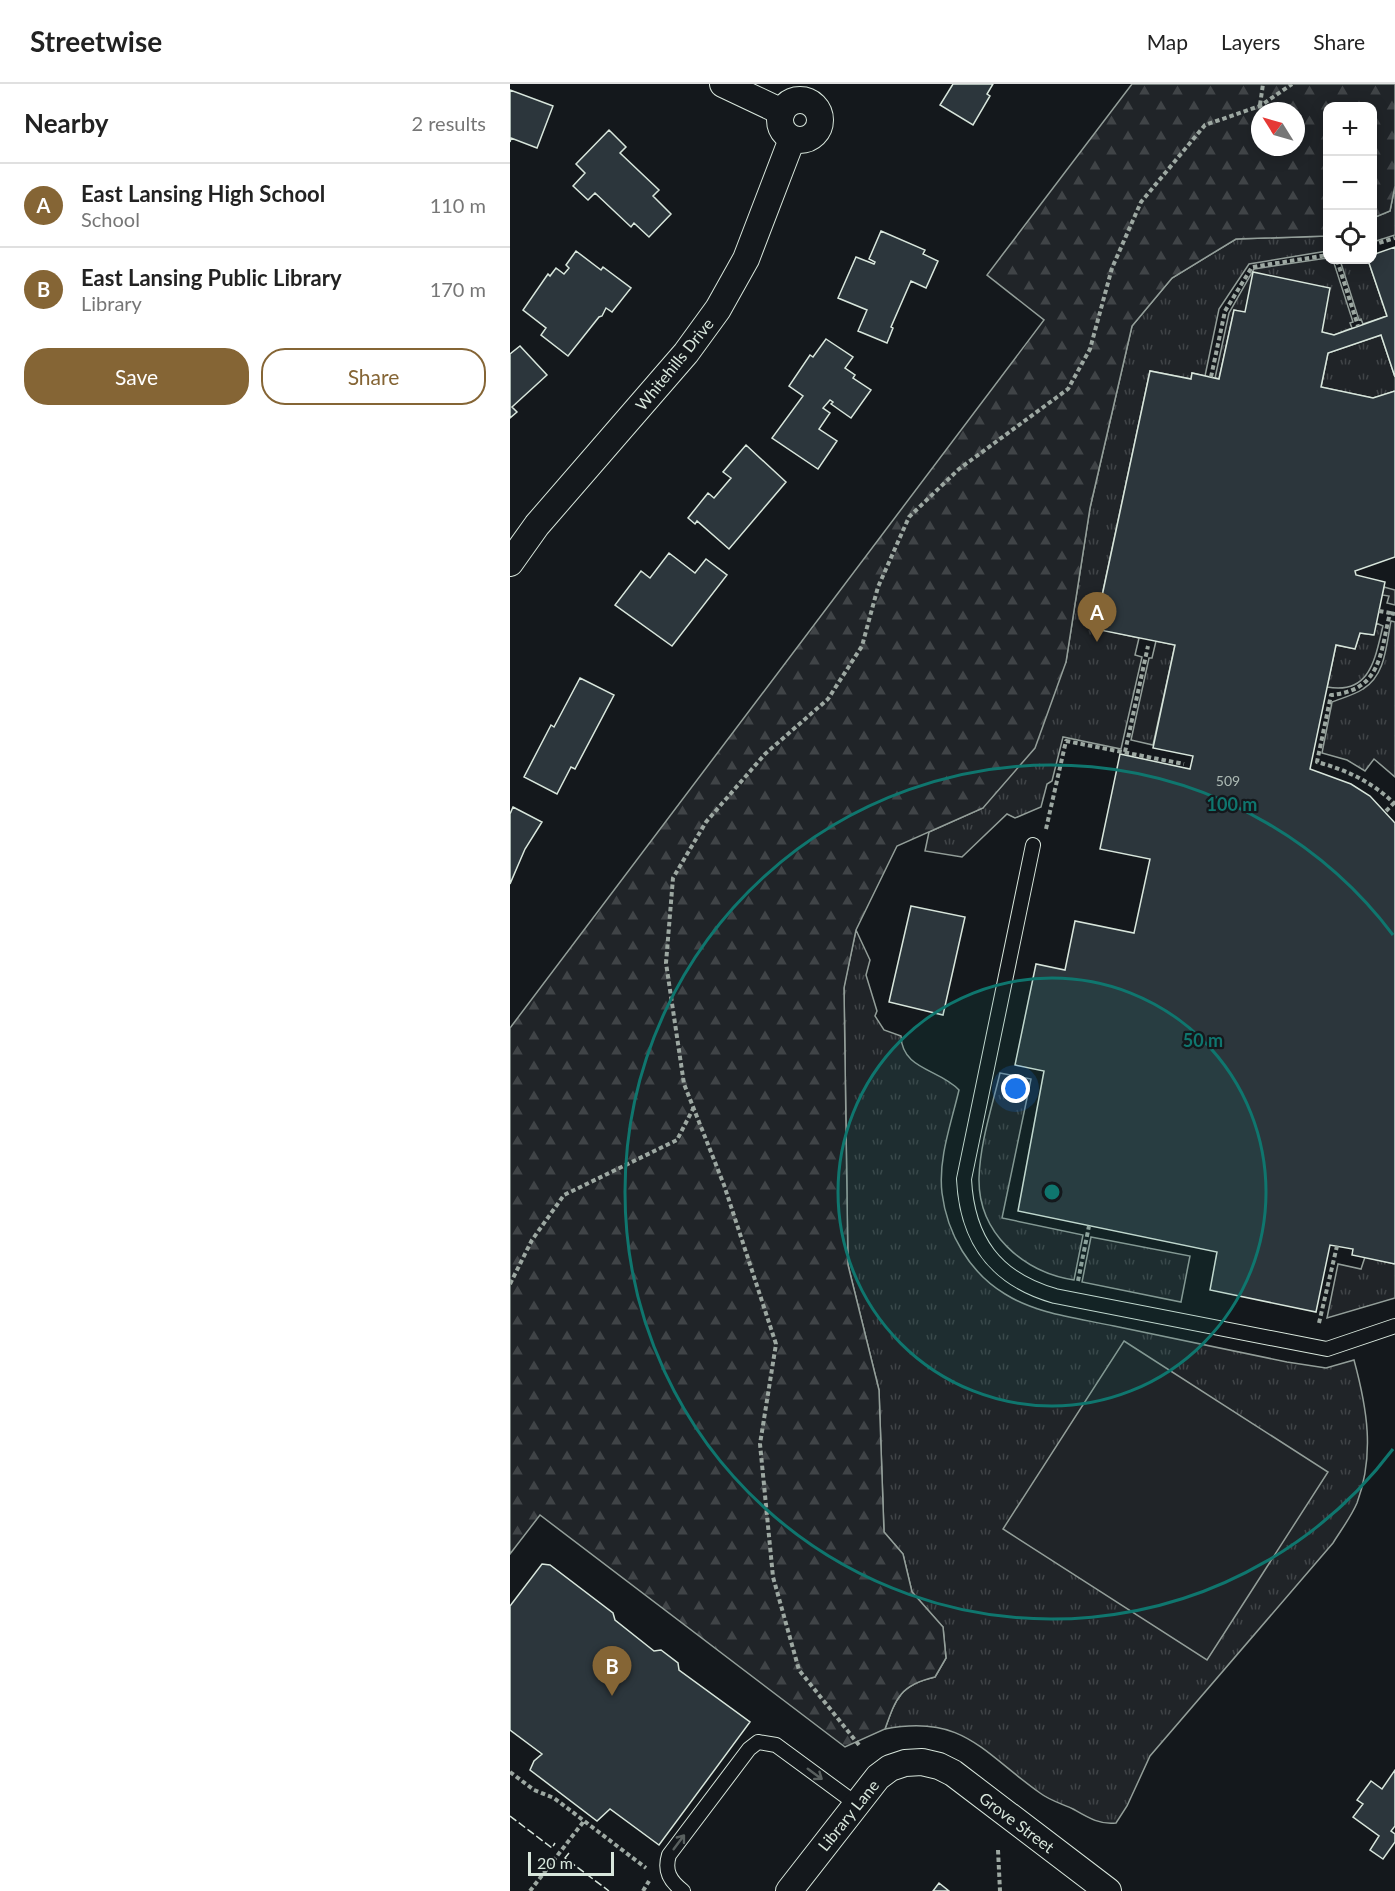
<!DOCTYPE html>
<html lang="en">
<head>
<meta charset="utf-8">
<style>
	body { margin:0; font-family:Lato,sans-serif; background:#f6f6f6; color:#222 }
	.controls { position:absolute; right:18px; top:18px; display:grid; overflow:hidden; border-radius:12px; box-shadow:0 3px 15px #0003 }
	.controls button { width:54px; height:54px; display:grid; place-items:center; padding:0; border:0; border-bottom:2px solid #e0e0e0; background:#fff; color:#222; font:30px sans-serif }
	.compass { position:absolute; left:741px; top:18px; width:54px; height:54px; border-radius:50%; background:#fff; box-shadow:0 3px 15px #0003; rotate:307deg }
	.scale { position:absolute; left:18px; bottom:15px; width:86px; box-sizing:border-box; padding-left:6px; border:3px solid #d8e6dc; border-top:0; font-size:16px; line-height:21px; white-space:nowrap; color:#d8e6dc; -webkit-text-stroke:4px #14181c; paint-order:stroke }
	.you { position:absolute; left:506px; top:1005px; width:21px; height:21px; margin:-15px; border:4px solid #fff; border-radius:50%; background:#1a73e8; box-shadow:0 0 0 9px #1a73e833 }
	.badge { display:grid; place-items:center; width:39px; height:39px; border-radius:50%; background:#856535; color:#fff; font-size:20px; font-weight:700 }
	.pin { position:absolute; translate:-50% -50px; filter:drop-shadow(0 2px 3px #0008) }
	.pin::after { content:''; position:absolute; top:32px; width:21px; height:18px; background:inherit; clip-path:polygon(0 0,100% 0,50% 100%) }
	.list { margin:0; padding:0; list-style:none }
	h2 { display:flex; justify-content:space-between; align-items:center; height:78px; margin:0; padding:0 24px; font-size:26px }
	h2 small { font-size:20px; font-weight:400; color:#767676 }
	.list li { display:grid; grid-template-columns:39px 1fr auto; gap:18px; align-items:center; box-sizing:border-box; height:84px; padding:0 24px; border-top:2px solid #e0e0e0 }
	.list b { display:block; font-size:22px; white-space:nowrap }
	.list p { margin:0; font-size:20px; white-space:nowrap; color:#767676 }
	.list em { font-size:20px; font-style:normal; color:#767676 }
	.actions { display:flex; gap:12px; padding:18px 24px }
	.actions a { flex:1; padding:14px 0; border:2px solid #856535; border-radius:24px; text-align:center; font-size:21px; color:#856535 }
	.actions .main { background:#856535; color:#fff }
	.icon { flex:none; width:33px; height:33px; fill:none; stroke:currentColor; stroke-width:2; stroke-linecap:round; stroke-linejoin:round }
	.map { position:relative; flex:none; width:885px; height:1807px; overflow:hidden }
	header { display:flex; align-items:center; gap:36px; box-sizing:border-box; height:84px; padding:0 30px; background:#fff; border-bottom:2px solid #e0e0e0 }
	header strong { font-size:28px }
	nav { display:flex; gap:33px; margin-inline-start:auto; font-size:21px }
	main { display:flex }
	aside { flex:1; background:#fff }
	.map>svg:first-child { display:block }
	.grass { fill:url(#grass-tufts); stroke:#939e99; stroke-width:1.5 }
	.forest { fill:url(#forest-firs); stroke:#939e99; stroke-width:1.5; fill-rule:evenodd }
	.pitch { fill:#202428; stroke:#939e99; stroke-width:1.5 }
	.building { fill:#2c363c; stroke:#d8e6dc; stroke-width:1.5 }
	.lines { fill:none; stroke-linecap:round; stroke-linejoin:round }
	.service-casing { stroke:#d8e6dc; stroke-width:16 }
	.minor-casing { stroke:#d8e6dc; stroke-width:28 }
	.path { stroke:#9da8a2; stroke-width:4; stroke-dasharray:4.5 3; stroke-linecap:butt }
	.service { stroke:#14181c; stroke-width:14 }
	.minor { stroke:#14181c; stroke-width:26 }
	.fence { stroke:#d8e6dc; stroke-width:1.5; stroke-dasharray:8 3; stroke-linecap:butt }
	.oneway { stroke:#59605f }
	.ring { fill:none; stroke:#0f766e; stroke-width:3 }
	.labels { text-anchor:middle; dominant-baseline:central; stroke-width:4.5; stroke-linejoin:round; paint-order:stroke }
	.number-label { font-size:14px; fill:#adbab4 }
	.street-label { font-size:16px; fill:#d8e6dc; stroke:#14181c }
	.centre { fill:#0f766e; stroke:#14181c; stroke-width:3 }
	.ring-label { font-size:18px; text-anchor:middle; font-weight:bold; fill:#0f766e; stroke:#14181c; stroke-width:4.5; stroke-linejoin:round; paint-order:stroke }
</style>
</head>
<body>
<header>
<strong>Streetwise</strong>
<nav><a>Map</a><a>Layers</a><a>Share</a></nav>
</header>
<main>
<aside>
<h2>Nearby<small>2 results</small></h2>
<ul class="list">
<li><span class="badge">A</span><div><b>East Lansing High School</b><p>School</p></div><em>110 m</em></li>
<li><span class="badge">B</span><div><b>East Lansing Public Library</b><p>Library</p></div><em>170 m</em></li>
</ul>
<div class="actions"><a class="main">Save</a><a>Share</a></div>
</aside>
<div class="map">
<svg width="885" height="1807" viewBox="0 0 885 1807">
	<defs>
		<pattern id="grass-tufts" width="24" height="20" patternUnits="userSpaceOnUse" patternTransform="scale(1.5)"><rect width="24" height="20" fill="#202428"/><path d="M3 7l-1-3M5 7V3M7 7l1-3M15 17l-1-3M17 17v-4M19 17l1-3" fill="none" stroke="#404447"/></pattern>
		<pattern id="forest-firs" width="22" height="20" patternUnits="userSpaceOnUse" patternTransform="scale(1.5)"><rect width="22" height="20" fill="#202428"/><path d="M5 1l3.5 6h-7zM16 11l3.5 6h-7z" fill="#404447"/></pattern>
	</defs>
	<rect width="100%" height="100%" fill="#14181c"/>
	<path class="grass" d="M885,102V151L863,158V134L880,127Z
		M817,152V167L739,180L709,225L695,292L682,289L681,295L640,287L585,544L629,554L625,571L632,573L611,665L553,653L542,697L537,700L531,723L505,734L497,730L452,773L415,767L419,748L473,724L556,578L580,424L622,242L662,194L726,155Z
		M817,174L823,176L843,238L840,239L842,244L824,251L724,226L709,295L705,294L719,229L744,185Z
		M830,176H858L877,232L853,240L851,235L849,236Z
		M871,251L885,293V307L863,314L811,303L818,269Z
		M874,503L885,506V521L877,519L879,512L872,511Z
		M881,537L885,538V693L864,675L855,687L837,676L812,669L822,618C832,614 844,611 853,605C876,591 876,561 881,537Z
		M866,539L873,542C865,574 861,611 817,603L826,561L845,565L850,549L863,551Z
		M646,557L665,561L643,661L621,656L639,574H642Z
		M346,846L360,876L356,891L367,927L365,932L374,946L391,952C392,986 430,985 449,1006C441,1040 428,1075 432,1109C437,1150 460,1189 495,1210C527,1230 567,1234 604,1242C661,1254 719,1266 777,1278L816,1284L844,1276C857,1324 865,1370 847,1419C841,1433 831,1446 823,1459L640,1672L617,1722L606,1739C589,1741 577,1733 563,1725C552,1720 539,1716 530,1709C472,1668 453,1630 375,1645C386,1614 390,1601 425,1593L436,1574L433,1543L402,1508L393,1470L374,1448L369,1306L338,1181L334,902Z
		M490,989L521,995L492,1134L573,1151L564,1196C513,1188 468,1149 469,1094C470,1059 482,1023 490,989Z
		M581,1153L680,1172L671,1218L572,1198Z
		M855,1173L885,1180V1214L817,1234L828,1180L851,1185Z"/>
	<path class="forest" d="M622,0H885V102L880,127L863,134L862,22H818L817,152L726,155L662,194L622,242L580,424L556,578L525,664L473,724L387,762L346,846L334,904L338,1181L369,1306L374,1448L393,1470L402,1508L433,1543L436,1574L425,1593C390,1601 386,1614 375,1645L335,1663L30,1431L0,1470V944L534,236L477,191ZM750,27H786V63H750Z"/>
	<path class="pitch" d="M614,1257L818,1388L697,1576L493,1445Z"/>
	<path class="building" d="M443,0H483L477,10L480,12L463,41L430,21Z
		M0,6L43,22L27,64L1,54L0,58Z
		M99,46L116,63L110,69L149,106L143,112L161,130L139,153L124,139L121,143L85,109L78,116L63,102L75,89L66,80Z
		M371,147L415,166L413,170L428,177L416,204L401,197L381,243L383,244L377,259L348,247L357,226L328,214L346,173L364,180L365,178L359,175Z
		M885,163V293L871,251L818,269L811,303L863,314L885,307V473L845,487L846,491L875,498L864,551L850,549L845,565L826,561L800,685L841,700L860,712L885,739V1180L842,1171L843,1165L820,1161L806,1228L700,1206L707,1168L508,1127L534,987L505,981L526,880L555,886L565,837L624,849L640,775L590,765L610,670L680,685L683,672L643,664L665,561L585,545L640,287L681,295L682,289L709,295L724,226L735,228L743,188L820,204L812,248L824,251L877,232L858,176H862V171Z
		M66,167L91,186L93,183L121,204L102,228L96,224L92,232L89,233L58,272L31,251L36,244L13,226L38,190L40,192L46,184L54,190L59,184L56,181Z
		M316,255L343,273L335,284L345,291L343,294L361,306L341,334L321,320L323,318L320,316L313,324L320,329L309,345L327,357L308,385L262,354L293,312L279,302L300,271L303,273Z
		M10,262L37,291L2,323L7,328L0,334V270Z
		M236,361L276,398L219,465L187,437L185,440L178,434L198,409L204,414L221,394L213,388Z
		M159,469L185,489L196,475L217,491L162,562L105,521L131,487L140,494Z
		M70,594L104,611L65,685L61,683L47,710L14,693L41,641L44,643Z
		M3,723L32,738L15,765L0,800V730Z
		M401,822L455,833L433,931L379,918Z
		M32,1480L40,1481L103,1529L105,1536L144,1567L151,1566L168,1579L169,1586L240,1638L149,1761L100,1725L87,1737L20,1686L24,1677L32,1670L0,1646V1522Z
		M885,1686V1742L881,1747L885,1750V1758L873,1775L860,1766L869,1752L843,1733L853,1720L847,1716L861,1697L872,1705Z
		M429,1799L439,1807H423Z"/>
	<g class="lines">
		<g class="service-casing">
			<path id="service" d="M523,761L454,1095C457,1156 485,1195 545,1212L817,1265L885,1242
				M173,1807C160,1797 154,1787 159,1771L239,1665L248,1658L266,1661L345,1719"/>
		</g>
		<g class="minor-casing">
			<path id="minor" d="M213,0L272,28
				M270 36a20 20 0 1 1 40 0a20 20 0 1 1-40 0Z
				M0,479L27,441L176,269L208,225L236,175L282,55
				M279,1807L368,1693L380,1684L395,1679L412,1678L429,1682L443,1689L598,1807"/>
		</g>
		<path class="path" d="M750,21L753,0
			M862,161L885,154
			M827,176L848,242
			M701,293L715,227L742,183L818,171
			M869,527L880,529C870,569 872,606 821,611L807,678C837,686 862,698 885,720
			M885,530L880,529L885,530
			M615,668L638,562
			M876,727L884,719
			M536,745L556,657L674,680
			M568,1197L579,1142
			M0,1200L22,1156L54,1111L167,1056L183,1025
			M809,1239L827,1162
			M349,1661L289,1586L263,1493L250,1360L266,1260L214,1101L174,1000L156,879L163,794L196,738L255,670L318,615L352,562L368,503L399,433L449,385L558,305L580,265L602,184L631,118L695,41L750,22L782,0
			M0,1688L24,1706L44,1714L136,1784
			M488,1766L490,1807
			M20,1807L74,1737
			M133,1807L139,1797"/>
		<use href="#service" class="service"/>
		<use href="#minor" class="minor"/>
		<path class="fence" d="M0,1732L42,1764L45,1759
			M59,1769L55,1774L99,1807"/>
	</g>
	<defs><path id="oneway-shaft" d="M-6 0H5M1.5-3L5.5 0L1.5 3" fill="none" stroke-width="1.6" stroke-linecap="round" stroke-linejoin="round" transform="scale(1.5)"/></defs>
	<g class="oneway">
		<use href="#oneway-shaft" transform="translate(305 1690) rotate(36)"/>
		<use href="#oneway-shaft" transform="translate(169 1758) rotate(-53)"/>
	</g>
	<circle cx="542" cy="1108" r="214" fill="#0f766e" fill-opacity=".12"/>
	<g class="ring">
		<circle cx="542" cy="1108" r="214"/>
		<path d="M883 1365A427 427 0 1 1 883 851"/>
	</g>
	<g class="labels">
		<g class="number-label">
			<text x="718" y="696">509</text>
		</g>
		<g class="street-label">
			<text transform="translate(164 280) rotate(-51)">Whitehills Drive</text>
			<text transform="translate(338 1731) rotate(-51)">Library Lane</text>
			<text transform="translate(507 1738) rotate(37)">Grove Street</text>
		</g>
	</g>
	<circle cx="542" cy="1108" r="9" class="centre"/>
	<g class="ring-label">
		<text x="722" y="727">100 m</text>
		<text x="693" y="963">50 m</text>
	</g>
</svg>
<div class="controls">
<button>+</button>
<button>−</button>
<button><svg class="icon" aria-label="locate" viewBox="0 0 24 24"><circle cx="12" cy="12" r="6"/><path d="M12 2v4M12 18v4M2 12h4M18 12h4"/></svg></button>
</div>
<svg class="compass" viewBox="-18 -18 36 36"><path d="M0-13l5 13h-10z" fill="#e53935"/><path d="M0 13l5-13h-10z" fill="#767676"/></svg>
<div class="scale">20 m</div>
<div class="you"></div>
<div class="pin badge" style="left:587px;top:558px">A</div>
<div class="pin badge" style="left:102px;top:1612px">B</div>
</div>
</main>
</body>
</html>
